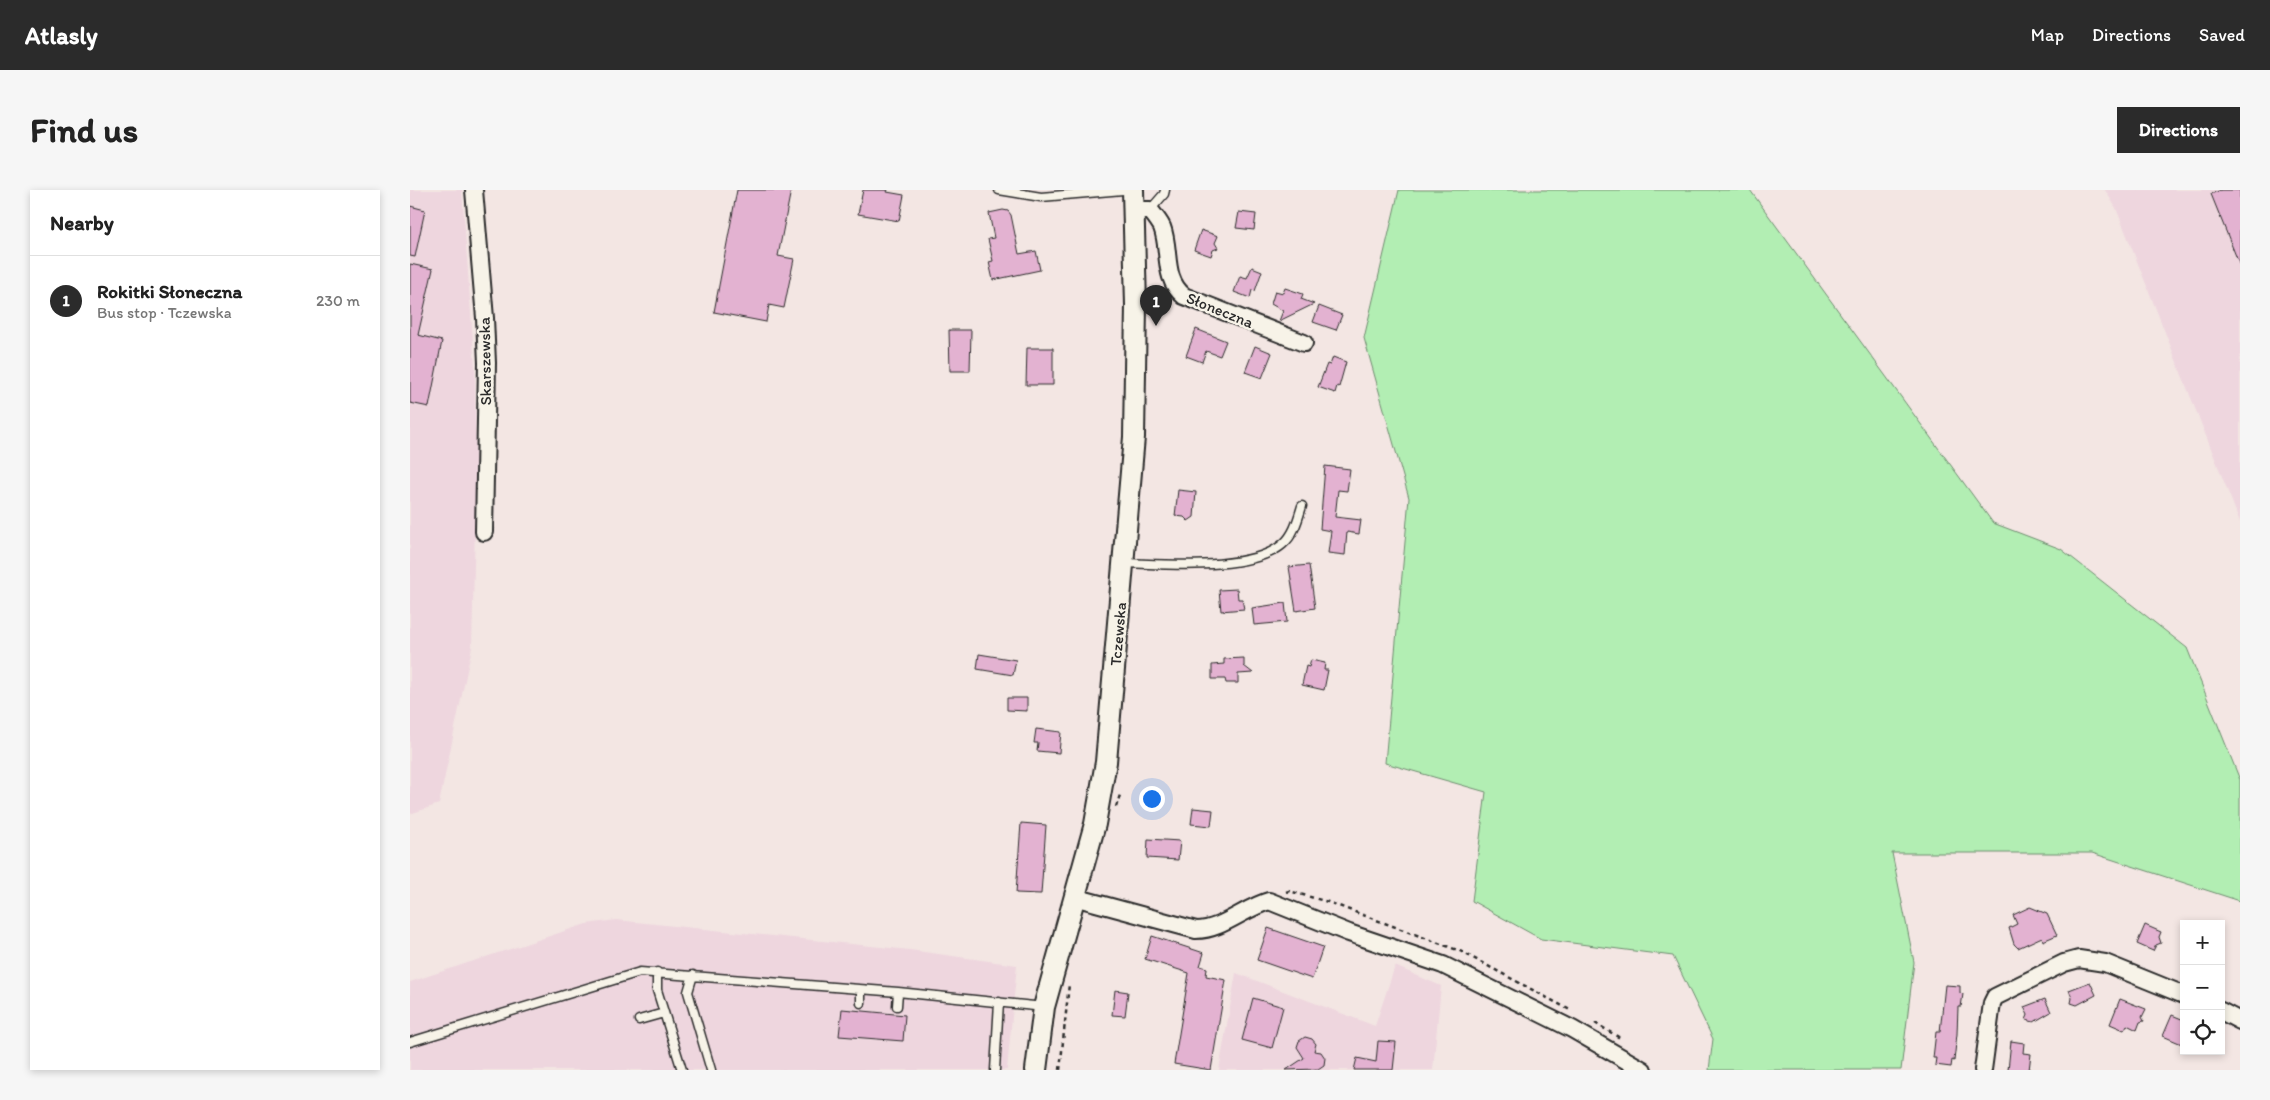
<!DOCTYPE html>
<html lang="en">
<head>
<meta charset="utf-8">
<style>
	body { margin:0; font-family:Itim,sans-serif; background:#f6f6f6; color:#222 }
	.controls { position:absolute; right:15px; bottom:15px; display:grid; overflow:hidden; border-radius:0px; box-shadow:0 2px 8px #0003 }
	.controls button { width:45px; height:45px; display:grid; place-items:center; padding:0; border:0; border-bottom:1px solid #e0e0e0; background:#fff; color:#222; font:25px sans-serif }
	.you { position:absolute; left:741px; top:608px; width:18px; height:18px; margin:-12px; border:4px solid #fff; border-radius:50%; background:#1a73e8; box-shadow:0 0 0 8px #1a73e833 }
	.badge { display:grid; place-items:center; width:32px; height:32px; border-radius:50%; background:#2b2b2b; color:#fff; font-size:16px; font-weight:700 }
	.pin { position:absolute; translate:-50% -41px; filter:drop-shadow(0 1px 2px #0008) }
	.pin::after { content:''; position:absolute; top:26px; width:18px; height:15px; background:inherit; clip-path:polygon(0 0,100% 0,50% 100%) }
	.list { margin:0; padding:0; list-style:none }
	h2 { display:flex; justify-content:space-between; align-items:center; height:65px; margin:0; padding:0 20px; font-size:21px }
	h2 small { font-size:16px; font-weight:400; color:#767676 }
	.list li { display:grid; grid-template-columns:32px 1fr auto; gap:15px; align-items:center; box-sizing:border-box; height:90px; padding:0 20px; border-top:1px solid #e0e0e0 }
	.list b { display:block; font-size:19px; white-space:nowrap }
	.list p { margin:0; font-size:16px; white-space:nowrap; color:#767676 }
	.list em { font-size:16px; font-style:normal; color:#767676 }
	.icon { flex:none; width:28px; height:28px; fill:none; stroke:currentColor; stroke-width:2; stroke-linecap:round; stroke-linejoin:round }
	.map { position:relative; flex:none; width:1830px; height:880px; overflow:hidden; border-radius:0px }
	header { display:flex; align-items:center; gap:30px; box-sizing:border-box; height:70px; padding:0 25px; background:#2b2b2b; color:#fff }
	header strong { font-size:24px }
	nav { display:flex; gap:28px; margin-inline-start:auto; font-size:18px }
	.intro { display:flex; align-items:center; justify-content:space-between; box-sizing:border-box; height:120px; padding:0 30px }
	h1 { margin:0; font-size:35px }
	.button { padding:12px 22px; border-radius:0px; background:#2b2b2b; color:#fff; font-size:18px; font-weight:700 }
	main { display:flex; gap:30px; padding:0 30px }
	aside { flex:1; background:#fff; border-radius:0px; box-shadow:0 2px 8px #0003 }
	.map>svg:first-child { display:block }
	.built { fill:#eed6de }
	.green { fill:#b2eeb3; stroke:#6e8c6f }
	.building { fill:#e3b2d1; stroke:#2b2b2b }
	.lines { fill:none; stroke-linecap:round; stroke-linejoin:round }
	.service-casing { stroke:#2b2b2b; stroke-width:11 }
	.minor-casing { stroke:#2b2b2b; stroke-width:20 }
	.tertiary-casing { stroke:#2b2b2b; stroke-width:24 }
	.path { stroke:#2b2b2b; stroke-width:2.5; stroke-dasharray:4 4; stroke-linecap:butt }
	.service { stroke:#f7f3e8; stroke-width:8 }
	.minor { stroke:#f7f3e8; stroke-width:16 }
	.tertiary { stroke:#f7f3e8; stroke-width:20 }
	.labels { text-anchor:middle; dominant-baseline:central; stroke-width:5; stroke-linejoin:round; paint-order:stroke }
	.street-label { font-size:16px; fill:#2b2b2b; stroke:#f7f3e8 }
</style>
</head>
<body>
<header>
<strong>Atlasly</strong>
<nav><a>Map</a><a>Directions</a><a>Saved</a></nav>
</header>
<div class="intro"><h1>Find us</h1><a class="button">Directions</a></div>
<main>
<aside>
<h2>Nearby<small></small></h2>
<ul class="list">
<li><span class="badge">1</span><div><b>Rokitki Słoneczna</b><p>Bus stop · Tczewska</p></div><em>230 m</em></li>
</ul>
</aside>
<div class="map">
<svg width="1830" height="880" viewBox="0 0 1830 880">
	<rect width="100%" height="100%" fill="#f3e6e3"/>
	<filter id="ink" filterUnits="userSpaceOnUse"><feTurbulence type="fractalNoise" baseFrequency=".02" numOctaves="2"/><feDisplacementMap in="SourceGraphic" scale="10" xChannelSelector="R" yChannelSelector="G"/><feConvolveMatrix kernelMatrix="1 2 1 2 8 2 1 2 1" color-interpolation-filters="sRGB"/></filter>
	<g filter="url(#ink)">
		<path class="built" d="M0,0H52L65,179L66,294L62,457L29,614L0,624Z
			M1695,0H1830V332L1706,18Z
			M206,730L500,760L607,775L597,880H0V792L176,734Z
			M985,776L1031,796L1023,880H809L826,783L965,836Z"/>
		<path class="green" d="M989,0H1340L1583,333L1651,359L1777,458L1830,590V711L1682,663H1482L1504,772L1491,880H1299L1303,849L1263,766L1131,749L1062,711L1076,602L975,573L999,308L954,148Z"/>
		<path class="building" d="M327,0H381L368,66L384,69L374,118L359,115L356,132L304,122Z
			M453,0H478L477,2L494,5L489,31L448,24Z
			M1811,0H1830V76L1801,4Z
			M0,16L15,20L5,67L0,66Z
			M593,20L598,21L601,25L609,64L626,61L630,80L583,90L579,72L583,71L578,49L584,48L579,23Z
			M829,22L846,24L844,40L826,38Z
			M791,40L808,46L805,53L808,58L803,60L801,66L784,60Z
			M0,74L23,79L8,145L32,151L19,217L0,213Z
			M842,77L852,81L845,101L842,100L840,108L824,102L830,86L837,88Z
			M875,98L893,104L891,109L904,114L869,131L873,121L861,114L865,101L873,103Z
			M909,116L932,125L926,140L903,132Z
			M786,139L816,151L810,166L796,161L792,172L776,166Z
			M539,140H561L560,181H540Z
			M845,156L862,163L852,188L835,182Z
			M617,158H643V195H616Z
			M923,167L936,172L929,197L927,196L925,203L908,197L917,174L920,175Z
			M915,276L940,279L937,301L928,300L925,327L951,330L949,344L937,342L935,365L918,363L921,341L910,339Z
			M768,300L786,302L784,327L778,331L774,327L765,326Z
			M899,375L905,418L886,421L879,377Z
			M827,399L828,409H832L834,419L811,421L809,400Z
			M875,413L877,432L844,435L842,418Z
			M569,464L606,470L603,485L567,479Z
			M834,468V476L843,483L828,484V493H816L815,489H802V475L814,474V469Z
			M901,470L915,473L914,480H918L914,500L892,495L896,476L899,477Z
			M597,508H617V521L597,520Z
			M626,539L651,542L649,563L627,561L628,553H624Z
			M783,618L803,620L801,636L781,634Z
			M611,633L636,635L631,704L606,703Z
			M738,649L770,651L768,670L737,668Z
			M1620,717L1637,724L1647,745L1633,751L1632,747L1608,758L1604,754L1599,738L1607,734L1603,725Z
			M1735,735L1751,742L1749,747L1751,753L1746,755L1743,761L1727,754Z
			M858,738L913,757L902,789L847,770Z
			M742,746L794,763L790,776L797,778L796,786L816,790L801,880L764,874L779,783L735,769Z
			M1680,792L1686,805L1667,815L1661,813L1662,808L1659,800Z
			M1535,795L1550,796V803L1553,804L1551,817H1548L1547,844L1544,871L1542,870L1541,877L1525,875L1526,868H1523L1526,842H1530Z
			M705,800L718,802L715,826L702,825Z
			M843,808L873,817L862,858L832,850Z
			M1635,809L1641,822L1624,832L1616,830L1618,825L1614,817Z
			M1710,809L1736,819L1732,827L1734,831L1730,832L1727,840L1717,835L1714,840L1700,834Z
			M432,819L495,825L493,851L429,846Z
			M1762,825L1774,830V855L1753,846Z
			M895,847L902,849L906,854L904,861L911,862L915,868L914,875L908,879L876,880L894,868L887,857L889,851Z
			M968,851L986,852L983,880H944L947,868L966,872Z
			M1601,851L1614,853L1613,863L1621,864L1619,880H1598Z"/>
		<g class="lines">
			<g class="service-casing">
				<path id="service" d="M589,0L631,7L713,0
					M740,20L754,4L755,0
					M714,373C755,374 841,382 873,354C884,345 888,329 892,316
					M247,782V800L272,880
					M283,785L278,802L301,880
					M451,813V801
					M487,816L488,802
					M229,830L254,823
					M0,852L230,782L488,802L634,817
					M585,880L589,812"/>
			</g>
			<g class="minor-casing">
				<path id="minor" d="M64,0L75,128L77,173L74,342
					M724,20H740C744,25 749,31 752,37C761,60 752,88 774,106L894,153
					M664,707L786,740C812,740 834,718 859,711L939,743L1033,775L1162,839L1233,880
					M1811,821L1830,831
					M1573,880L1582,813L1585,807L1654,773L1669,769L1695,773L1774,805"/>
			</g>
			<g class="tertiary-casing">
				<path id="tertiary" d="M626,880L634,817L685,634L696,572L724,247L726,115L723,0"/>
			</g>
			<path class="path" d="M706,617L711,602
				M876,702L879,701L918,712L1050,761L1160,820
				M1185,833L1210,848
				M650,880L659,794"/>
			<use href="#service" class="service"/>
			<use href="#minor" class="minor"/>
			<use href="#tertiary" class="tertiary"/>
		</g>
	</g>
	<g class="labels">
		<g class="street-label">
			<text transform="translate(810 120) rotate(22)">Słoneczna</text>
			<text transform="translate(75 171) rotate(-91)">Skarszewska</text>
			<text transform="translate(708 444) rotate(-85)">Tczewska</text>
		</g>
	</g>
</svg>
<div class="controls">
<button>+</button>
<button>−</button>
<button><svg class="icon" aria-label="locate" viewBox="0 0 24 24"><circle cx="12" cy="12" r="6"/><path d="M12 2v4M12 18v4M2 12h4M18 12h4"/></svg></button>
</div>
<div class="you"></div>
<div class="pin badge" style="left:746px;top:136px">1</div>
</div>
</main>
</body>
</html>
